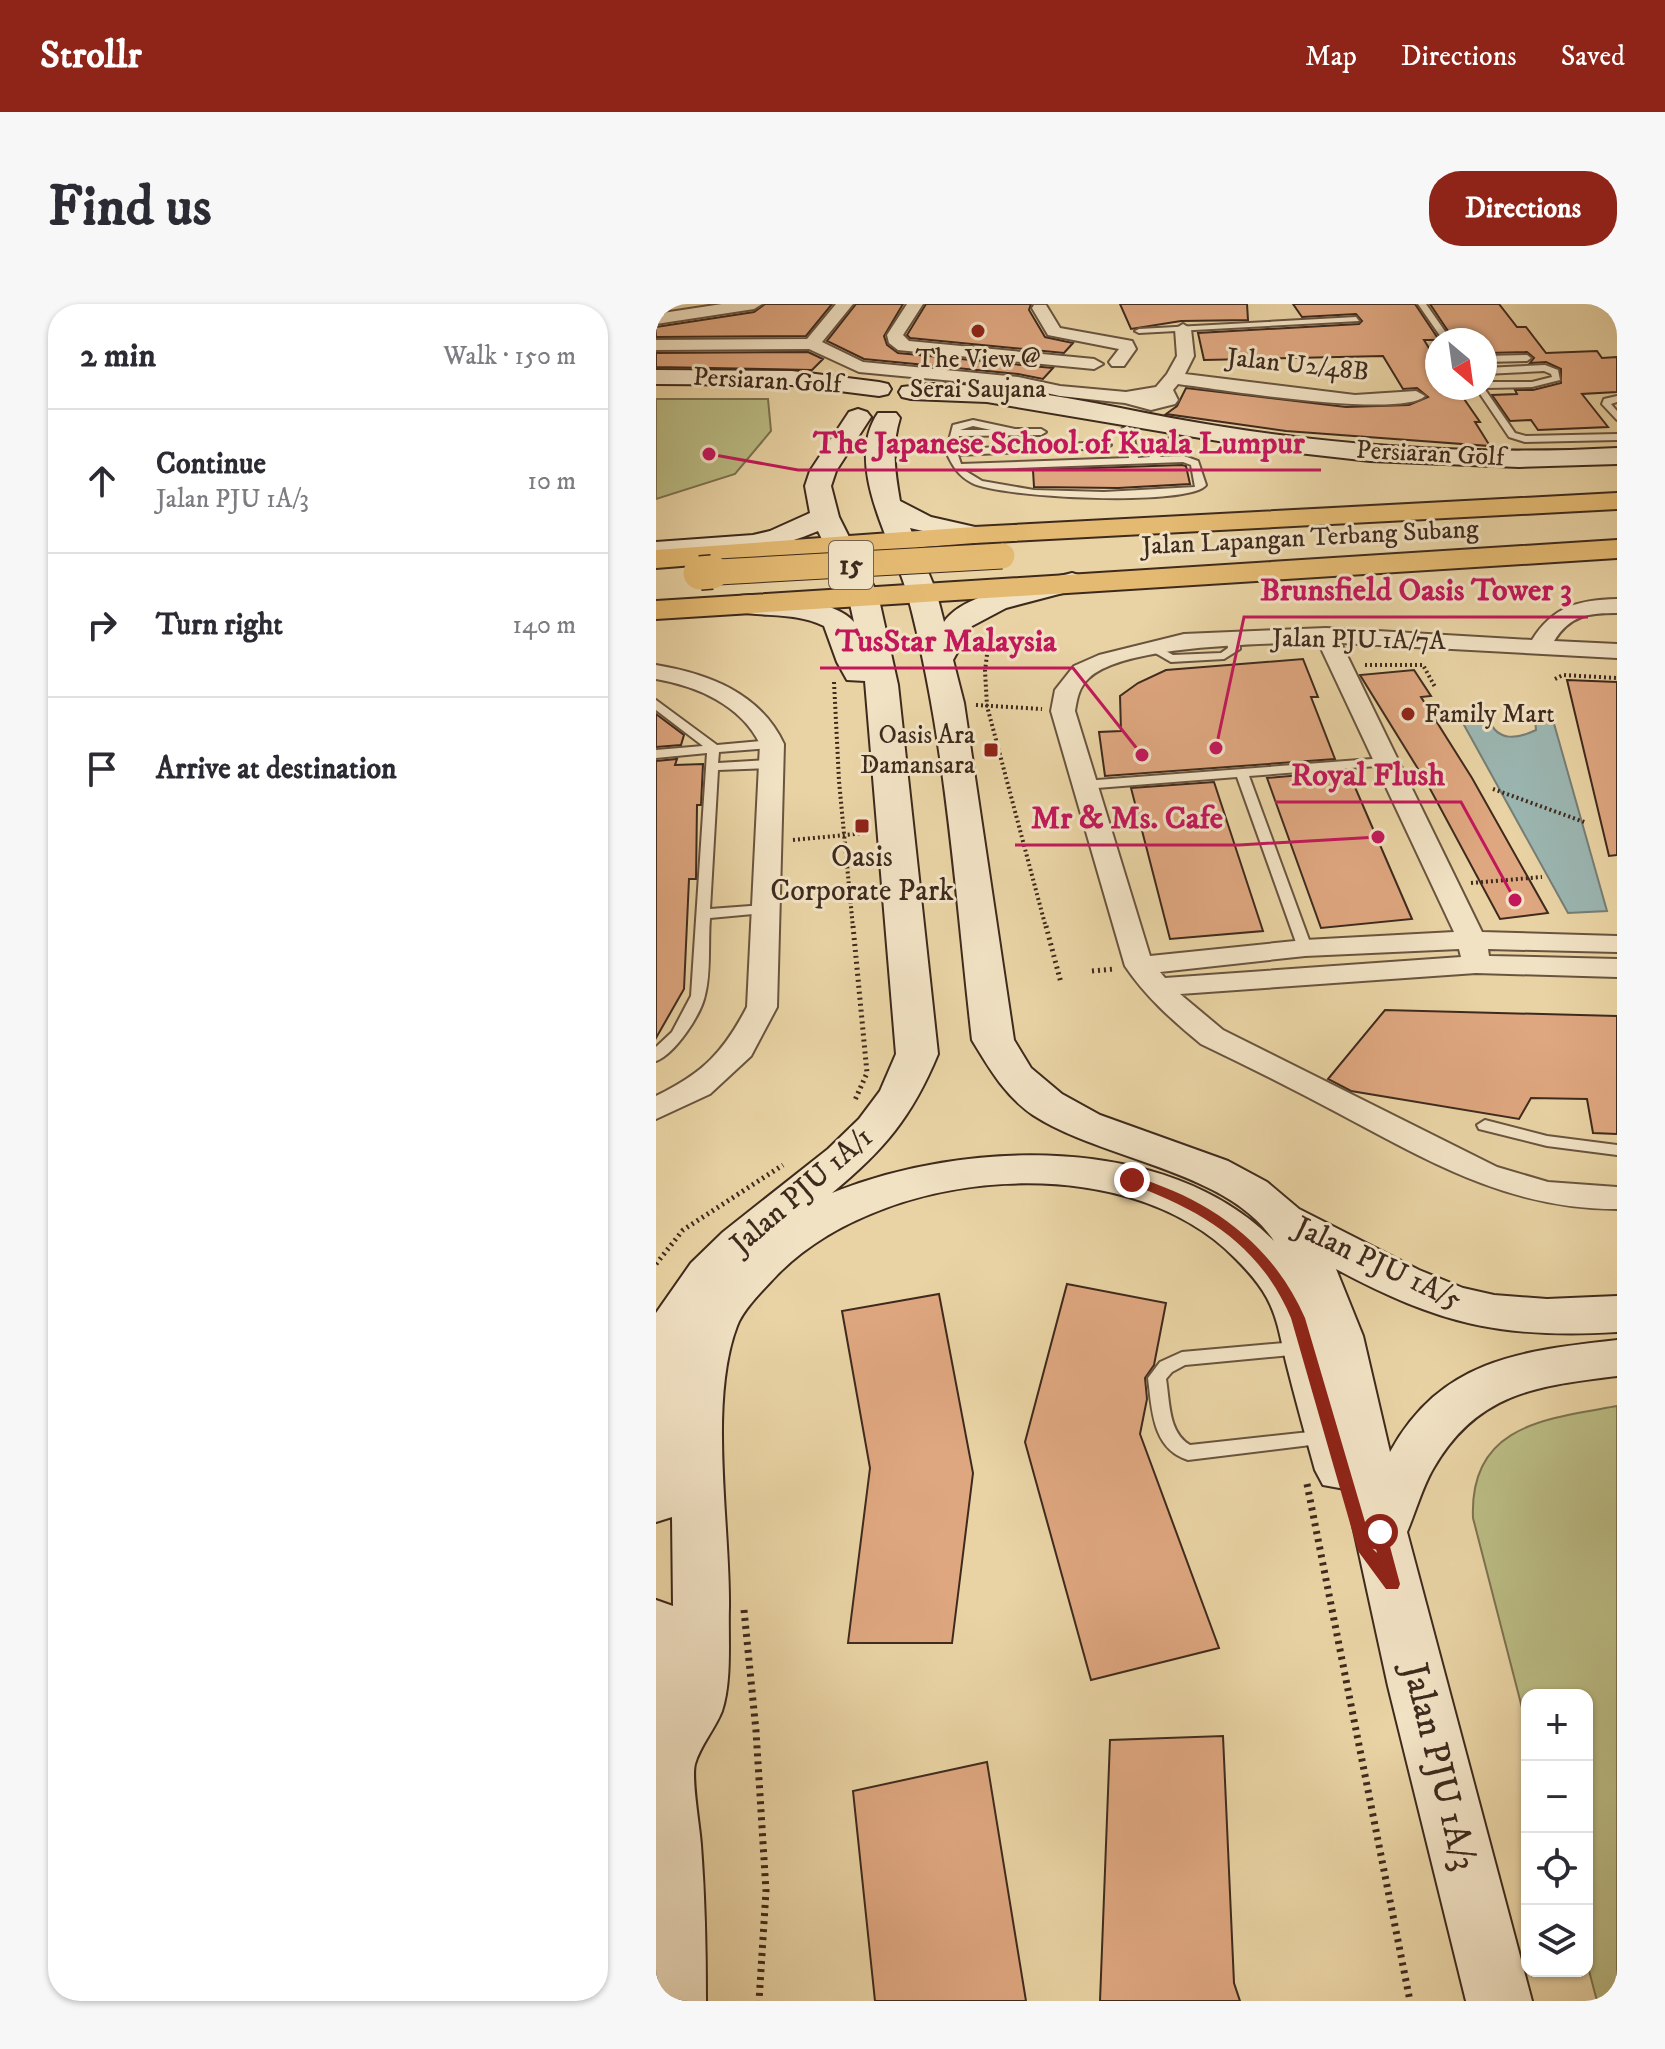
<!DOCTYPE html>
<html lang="en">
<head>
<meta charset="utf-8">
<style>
	body { margin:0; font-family:"IM FELL DW Pica",serif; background:#f7f7f7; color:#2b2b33 }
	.controls { position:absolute; right:24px; bottom:24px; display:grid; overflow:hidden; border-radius:16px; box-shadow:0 2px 6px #0004 }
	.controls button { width:72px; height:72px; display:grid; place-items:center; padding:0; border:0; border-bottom:2px solid #e1e1e2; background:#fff; color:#2b2b33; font:40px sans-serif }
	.compass { position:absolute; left:769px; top:24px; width:72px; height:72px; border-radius:50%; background:#fff; box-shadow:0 2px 6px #0004; rotate:151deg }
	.stop { position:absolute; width:24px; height:24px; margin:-18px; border:6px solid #8f2418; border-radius:50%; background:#fff }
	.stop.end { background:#8f2418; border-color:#fff; box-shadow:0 2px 8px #0008 }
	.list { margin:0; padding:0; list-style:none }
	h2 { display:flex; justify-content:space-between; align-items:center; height:104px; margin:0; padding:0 32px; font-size:34px }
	h2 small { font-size:26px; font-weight:400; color:#7c7c81 }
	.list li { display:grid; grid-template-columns:52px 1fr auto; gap:24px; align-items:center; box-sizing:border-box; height:144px; padding:0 32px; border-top:2px solid #e1e1e2 }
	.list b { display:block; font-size:30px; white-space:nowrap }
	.list p { margin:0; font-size:26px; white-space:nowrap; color:#7c7c81 }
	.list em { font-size:26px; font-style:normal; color:#7c7c81 }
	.icon { flex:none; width:44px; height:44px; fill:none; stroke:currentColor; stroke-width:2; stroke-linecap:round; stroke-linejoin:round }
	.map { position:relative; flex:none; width:961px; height:1697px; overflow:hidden; border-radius:32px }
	header { display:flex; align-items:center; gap:48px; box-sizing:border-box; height:112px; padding:0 40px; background:#8f2418; color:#fff }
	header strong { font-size:38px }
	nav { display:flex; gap:44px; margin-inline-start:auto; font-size:28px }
	.intro { display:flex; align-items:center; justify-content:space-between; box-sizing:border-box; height:192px; padding:0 48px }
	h1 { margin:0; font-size:56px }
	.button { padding:20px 36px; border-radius:32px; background:#8f2418; color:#fff; font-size:28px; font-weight:700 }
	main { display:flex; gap:48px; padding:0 48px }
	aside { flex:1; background:#fff; border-radius:32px; box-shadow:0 2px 6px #0004 }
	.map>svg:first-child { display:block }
	.green { fill:#babb83; stroke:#7c7250; stroke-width:2 }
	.water { fill:#9bb6b1; stroke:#767e76; stroke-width:2 }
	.building { fill:#dfa780; stroke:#3e2a1d; stroke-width:2 }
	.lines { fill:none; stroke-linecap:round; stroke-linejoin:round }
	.lane-casing { stroke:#69543f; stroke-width:4 }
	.street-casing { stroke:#69543f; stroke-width:4 }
	.secondary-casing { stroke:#3e2a1d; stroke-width:4 }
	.primary-casing { stroke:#3e2a1d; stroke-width:4 }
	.path-far2 { stroke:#3e2a1d; stroke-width:4; stroke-dasharray:2 3; stroke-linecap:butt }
	.path-far1 { stroke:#3e2a1d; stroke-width:5; stroke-dasharray:2 4; stroke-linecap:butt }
	.path { stroke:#3e2a1d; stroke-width:7; stroke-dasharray:3 5; stroke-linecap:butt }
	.lane { fill:#f1e2c4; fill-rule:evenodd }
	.street { fill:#f1e2c4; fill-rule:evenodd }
	.secondary { fill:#f1e2c4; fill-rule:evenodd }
	.primary { fill:#e4ba72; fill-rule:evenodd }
	.primary-bridge-far1-casing { stroke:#3e2a1d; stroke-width:27; stroke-linecap:butt }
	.primary-bridge-casing { stroke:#3e2a1d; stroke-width:36; stroke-linecap:butt }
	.primary-bridge-far1 { stroke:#e4ba72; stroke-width:25 }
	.primary-bridge { stroke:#e4ba72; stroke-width:33 }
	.route { fill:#8f2418 }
	.poi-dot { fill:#8f2418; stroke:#f1e2c4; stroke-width:3 }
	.labels { text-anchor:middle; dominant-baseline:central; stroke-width:6; stroke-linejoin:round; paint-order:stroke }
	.far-poi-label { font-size:26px; fill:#3e2a1d; stroke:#f1e2c4 }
	.far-street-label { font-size:26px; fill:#3e2a1d; stroke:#f1e2c4 }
	.shield { fill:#f1e2c4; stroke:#74614f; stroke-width:2 }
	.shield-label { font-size:28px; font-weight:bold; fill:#3e2a1d }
	.poi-label { font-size:30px; fill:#3e2a1d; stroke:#f1e2c4 }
	.street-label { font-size:30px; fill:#3e2a1d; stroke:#f1e2c4 }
	.near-street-label { font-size:36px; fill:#3e2a1d; stroke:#f1e2c4 }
	.leader { fill:none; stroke:#c2185b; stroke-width:3 }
	.callout-dot { fill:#c2185b; stroke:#f1e2c4; stroke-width:3 }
	.callout-label { font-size:32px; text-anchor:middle; font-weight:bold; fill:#c2185b; stroke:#f1e2c4; stroke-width:6; stroke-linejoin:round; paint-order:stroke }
</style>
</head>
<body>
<header>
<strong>Strollr</strong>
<nav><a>Map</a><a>Directions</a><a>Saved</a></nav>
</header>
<div class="intro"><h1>Find us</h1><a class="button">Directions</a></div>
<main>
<aside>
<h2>2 min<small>Walk · 150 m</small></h2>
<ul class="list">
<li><svg class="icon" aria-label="ahead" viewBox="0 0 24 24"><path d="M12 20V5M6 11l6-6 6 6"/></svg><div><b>Continue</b><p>Jalan PJU 1A/3</p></div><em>10 m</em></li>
<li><svg class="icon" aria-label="right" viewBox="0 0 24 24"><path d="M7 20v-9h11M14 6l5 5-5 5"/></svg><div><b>Turn right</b></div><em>140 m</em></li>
<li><svg class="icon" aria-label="arrive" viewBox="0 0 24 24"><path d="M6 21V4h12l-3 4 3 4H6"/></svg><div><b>Arrive at destination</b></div></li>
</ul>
</aside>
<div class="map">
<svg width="961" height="1697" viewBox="0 0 961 1697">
	<rect width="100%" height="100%" fill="#e9d3a4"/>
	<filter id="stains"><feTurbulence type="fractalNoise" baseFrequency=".0025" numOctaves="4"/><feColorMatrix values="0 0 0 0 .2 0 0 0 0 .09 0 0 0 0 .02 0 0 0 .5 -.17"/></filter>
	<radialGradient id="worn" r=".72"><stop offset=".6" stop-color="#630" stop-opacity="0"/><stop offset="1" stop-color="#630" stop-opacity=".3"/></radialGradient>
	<path class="green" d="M0,95H112L115,127L79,170L0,195Z
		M961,1102V1697H941L931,1659V1391H871V1423L817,1214C813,1121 889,1115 961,1102Z"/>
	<path class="water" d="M895,409L951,607L912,609L803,412L833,416C842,438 861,435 880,426L879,415Z"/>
	<path class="building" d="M109,0H176L150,32L0,33V23L98,8Z
		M200,0H247L228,32L231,41L242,49L397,64L387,75L362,70L208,55L171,37Z
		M270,0H375L373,6L389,33L417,39L408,49L254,34L251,31Z
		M464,0H591L592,16L525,17L475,25Z
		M637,0H759L783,36H768L781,57V84H797L801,92H806L824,118H819L834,142L630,127L510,110L521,102L530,84L690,103L753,101L772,93L761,84L747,85L727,52L548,56L542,29L703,20L706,17L700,10L646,13Z
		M774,0H843L861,23H870L890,49L941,47L946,54L961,53V88L926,90L952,123L882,126L875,116L854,117L836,91L861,90L859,86H877L905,79V65L890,58L874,59L878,54L871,48L832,49L829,36H798Z
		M152,48L167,55L156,66L0,63V49Z
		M526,161L530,162L534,180L462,184L378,183L377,166Z
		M647,355L662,393H655L679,455L449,472L443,428L465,427L464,392L482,379L510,366Z
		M758,366L775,392L765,393L816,474L892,609L844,615L772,481L704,371Z
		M911,376L961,378V551L953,552Z
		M0,410L28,431L25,441L0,443Z
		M21,455L19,461L47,460L45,501H41L40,575H33L28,685L0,734V457Z
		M692,467L756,615L665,624L611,474Z
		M558,478L607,627L514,635L475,484Z
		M729,706L961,712V830L937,829L931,795L875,794L863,815L695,787L672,775Z
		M411,980L510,999L498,1061L489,1074L491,1095L484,1130L563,1344L435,1376L369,1138Z
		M283,990L317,1169L296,1339H192L214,1164L186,1007Z
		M567,1432L578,1679L584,1697H444L454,1436Z
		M331,1458L370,1697H219L197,1487Z"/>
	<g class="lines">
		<g class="lane-casing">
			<path id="lane" d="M762,0H770L795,36H787Z
				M700,13L703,17L483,29L479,27L483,25Z
				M829,52L871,51L875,54L871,57L829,58Z
				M889,61L902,66L904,76L876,83L829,84V78H876L896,73L895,70L888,67L829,70V64Z
				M820,84H828L859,129L870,132L961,130V136L869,138L853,133Z
				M961,92V98L955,100L961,107V116L946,100L948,95Z
				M317,116L359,125H385L390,128L385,131L303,132L301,145L450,138L455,141L450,144L302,151L305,160L473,154L466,125L471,122L476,125L482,154L494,153L493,141L521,132V136L501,144L504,153L528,152L542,157L550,181C534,203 345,194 316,179C301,171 297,162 290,148L297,121ZM317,122L335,126H304ZM527,158L535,161L539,183L448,188L378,186L326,177L308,166Z
				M577,332L583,335L584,345L568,355L515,358L489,343L499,341L517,351L565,349L572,344L571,335Z
				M0,396L61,441L116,436L122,440L116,444L63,448L62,459L114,456L120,460L114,464L62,466L54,605L109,601L116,605L109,609L54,614C52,637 55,669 49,691C45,711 19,750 0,757V743L16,728L35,692L51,449L0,454V446L47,442L0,406Z
				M729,454L735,458L733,461L593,472L656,644L649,648L642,644L581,473L428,485L422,481L428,477Z
				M829,816L891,832L961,841V851L891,842L823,825L821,821Z
				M650,1037L656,1039L659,1044L656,1049L529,1061L516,1068L510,1075C514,1099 512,1128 534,1141L672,1126L679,1128L681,1133L679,1138L532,1156C496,1145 496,1105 492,1074L504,1058L526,1048Z"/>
		</g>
		<g class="street-casing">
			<path id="street" d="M66,0H106L98,5L0,20V10Z
				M180,0H197L166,38L207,58L362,73L404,82L470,88L500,83L511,70L521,52L519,25L527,20L535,25L538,52L529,70L699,91L760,87L769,92C745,115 561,85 522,80L517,86L522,96L519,100L495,106L469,99L404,92L362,83L203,68L153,45L0,46V36L151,35Z
				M251,0H267L247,31L253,37L438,55L447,60L438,65L242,46L233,39L231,31Z
				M378,1H390L404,24L476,37L480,45L468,62H456L453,58L463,45L392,31L376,4Z
				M961,295V309C933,309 914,311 898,337L961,340V354L685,339L826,628L961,632V648L832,645L833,652L961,655V673L820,669L524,690L567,726L841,863L892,878L961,883V905C853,905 774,858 682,809C637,785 591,762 545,740C516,716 489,692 469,662L395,407L399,386L418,362L443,351L528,330L670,324L876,336C897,302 923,296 961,295ZM662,338L798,628L649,636L494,652L419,407C421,394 423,383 433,374C469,340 612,340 662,338ZM803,645L805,653L509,674L504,668L649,652Z
				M0,361C53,370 104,389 128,440L121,703L95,752L54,790L0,815V792C47,769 67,749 91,703L104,440C85,401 41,382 0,375Z"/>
		</g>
		<g class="secondary-casing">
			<path id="secondary" d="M0,66L136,67L223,78L232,80L235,85L232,90L223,92L136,81L0,80Z
				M274,80C372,80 471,108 568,123C699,144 829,151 961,144V160L863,163L714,157L616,146L331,98L255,95L246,93L243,88L246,83Z
				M202,105L211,108L215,113L180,167L175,182L183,213L222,291L242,381L282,750C256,813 228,846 176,889C307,836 511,828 618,937C572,866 446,856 377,811C349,792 333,764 316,736C299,587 290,434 251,289C237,239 187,160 222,109H240L244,114C235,143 239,168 244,197L275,213L328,225L332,231L328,237L318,239L254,224L280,287L288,318C307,288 382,278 416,269L426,272L431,278L426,284L350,304L316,322L297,356L308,399L358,736L375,764L406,790L444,811L572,857L611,878L643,905L763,966L807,984L838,991L891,995L961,992V1028C845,1035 783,1020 680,965L707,1032L734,1148C785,1055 865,1047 961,1036V1072C881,1082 821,1088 777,1165C766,1184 760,1207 751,1228L876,1697H810L732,1382L689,1185L667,1181L659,1166C649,1130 639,1094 630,1058C625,1037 622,1014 611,994C603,979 591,966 579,954C469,842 228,863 122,970C109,984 88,1004 81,1022C52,1098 74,1221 73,1303C72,1335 76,1376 66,1407C59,1425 44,1442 39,1460C35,1475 44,1523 45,1541C49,1593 50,1645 50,1697H0V1296L17,1302L16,1213L0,1218V1009L35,959L67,928L172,845L203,815L224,787L240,750L209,377L191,376L181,358L168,322C138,307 105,314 73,306L69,300L73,294C103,286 177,294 198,318L192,291L162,227C110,250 56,251 0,256V238L97,231L114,227L154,209L149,182L154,167L193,108Z"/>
		</g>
		<g class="primary-casing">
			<path id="primary" d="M961,189V205L318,239L0,264V246L318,223Z
				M961,236V254L0,315V297Z"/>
		</g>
		<path class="path-far2" d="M334,326L329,367L331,402L390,624
			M709,361H767L779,383
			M899,375L907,371L961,374
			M178,378L183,477L197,624
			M320,401L386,405
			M837,485L931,519
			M137,536L210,529
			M815,579L886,573"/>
		<path class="path-far1" d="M197,622L211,769L199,796
			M390,622L405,679
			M436,667L458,665
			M0,960L27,926L127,861"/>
		<path class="path" d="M651,1180L754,1697
			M88,1306L100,1427L110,1587L103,1697"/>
		<use href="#lane" class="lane"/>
		<use href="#street" class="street"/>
		<use href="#secondary" class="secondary"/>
		<use href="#primary" class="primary"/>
		<g class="primary-bridge-far1-casing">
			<path id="primary-bridge-far1" d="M44,269L346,252"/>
		</g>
		<g class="primary-bridge-casing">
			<path id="primary-bridge" d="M44,269L56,268"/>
		</g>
		<use href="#primary-bridge-far1" class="primary-bridge-far1"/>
		<use href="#primary-bridge" class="primary-bridge"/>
	</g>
	<path class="route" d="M476,872C554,895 616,939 649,1014L717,1245L721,1249L716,1228L718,1224H729L744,1280L742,1285H730L702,1247L635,1014C603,939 545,906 472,879V873Z"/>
	<g class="poi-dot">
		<circle cx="322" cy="27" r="8"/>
		<circle cx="752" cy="410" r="8"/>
		<rect x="327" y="438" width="16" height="16" rx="4"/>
		<rect x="198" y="514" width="16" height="16" rx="4"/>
	</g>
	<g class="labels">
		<g class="far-poi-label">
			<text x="322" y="55">The View @<tspan x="322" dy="30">Serai Saujana</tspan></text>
			<text x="768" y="410" text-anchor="start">Family Mart</text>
			<text x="319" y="431" text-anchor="end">Oasis Ara<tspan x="319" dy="30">Damansara</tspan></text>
		</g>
		<g class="far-street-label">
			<text transform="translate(642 61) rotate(6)">Jalan U2/48B</text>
			<text transform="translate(111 77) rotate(3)">Persiaran Golf</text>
			<text transform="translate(774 150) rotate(3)">Persiaran Golf</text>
			<text transform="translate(654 234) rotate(-3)">Jalan Lapangan Terbang Subang</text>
			<text transform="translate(703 336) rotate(1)">Jalan PJU 1A/7A</text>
		</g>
		<rect class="shield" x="173" y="237" width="44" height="48" rx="6"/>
		<g class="shield-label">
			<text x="195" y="261">15</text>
		</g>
		<g class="poi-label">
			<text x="206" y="553">Oasis<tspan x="206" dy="34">Corporate Park</tspan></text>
		</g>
		<g class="street-label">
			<text transform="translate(146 887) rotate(-41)">Jalan PJU 1A/1</text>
			<text transform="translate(722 960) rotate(25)">Jalan PJU 1A/5</text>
		</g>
		<g class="near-street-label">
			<text transform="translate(783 1463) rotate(76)">Jalan PJU 1A/3</text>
		</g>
	</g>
	<path class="leader" d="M53 150L142 166H665M560 444L588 313H932M486 451L417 364H164M859 596L805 498H619M722 533L583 541H359"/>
	<g class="callout-dot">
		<circle cx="53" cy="150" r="8"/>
		<circle cx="560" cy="444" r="8"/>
		<circle cx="486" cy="451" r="8"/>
		<circle cx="859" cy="596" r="8"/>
		<circle cx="722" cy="533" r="8"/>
	</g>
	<g class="callout-label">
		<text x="403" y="149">The Japanese School of Kuala Lumpur</text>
		<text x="760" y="296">Brunsfield Oasis Tower 3</text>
		<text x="290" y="347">TusStar Malaysia</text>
		<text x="712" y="481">Royal Flush</text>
		<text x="471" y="524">Mr &amp; Ms. Cafe</text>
	</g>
	<rect width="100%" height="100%" filter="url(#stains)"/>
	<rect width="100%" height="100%" fill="url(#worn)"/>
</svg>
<div class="controls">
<button>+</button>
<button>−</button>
<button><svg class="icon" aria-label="locate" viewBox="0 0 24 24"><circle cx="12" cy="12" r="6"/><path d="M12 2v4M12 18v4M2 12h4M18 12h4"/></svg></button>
<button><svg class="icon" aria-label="layers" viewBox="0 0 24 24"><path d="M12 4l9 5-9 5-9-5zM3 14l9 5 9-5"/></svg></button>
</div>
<svg class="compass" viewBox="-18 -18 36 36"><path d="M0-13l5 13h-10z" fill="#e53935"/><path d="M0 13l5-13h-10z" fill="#7c7c81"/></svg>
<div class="stop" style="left:724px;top:1228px"></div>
<div class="stop end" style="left:476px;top:876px"></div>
</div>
</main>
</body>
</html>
